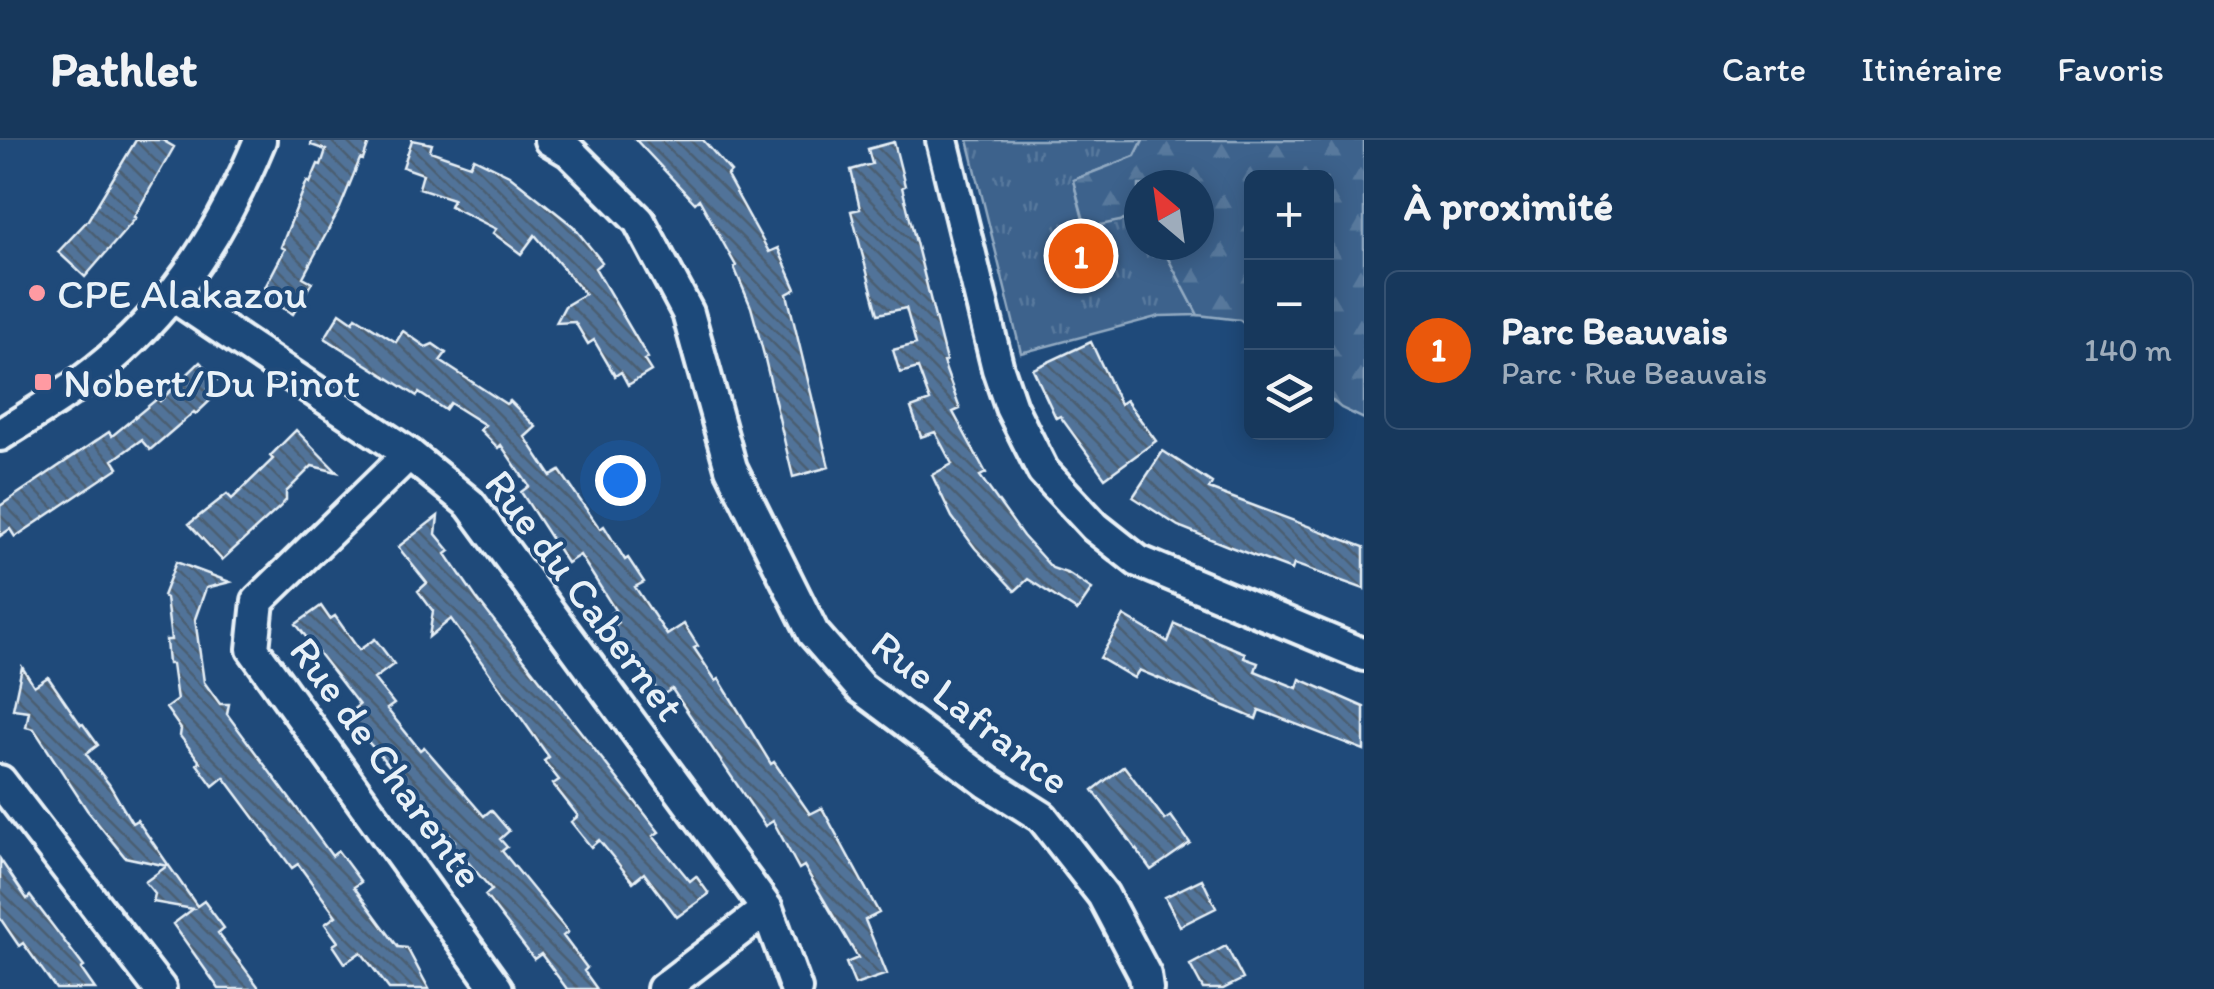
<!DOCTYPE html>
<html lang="fr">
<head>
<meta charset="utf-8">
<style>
	body { margin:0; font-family:Itim,sans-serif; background:#244365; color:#f1f3f6 }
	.controls { position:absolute; right:30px; top:30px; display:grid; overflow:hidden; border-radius:15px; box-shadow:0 5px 25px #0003 }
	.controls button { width:90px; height:90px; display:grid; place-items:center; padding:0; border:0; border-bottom:2px solid #365272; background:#17385c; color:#f1f3f6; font:50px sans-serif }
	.compass { position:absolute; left:1124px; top:30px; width:90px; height:90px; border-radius:50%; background:#17385c; box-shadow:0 5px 25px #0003; rotate:331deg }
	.you { position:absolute; left:620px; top:340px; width:35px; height:35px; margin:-25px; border:8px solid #fff; border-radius:50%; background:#1a73e8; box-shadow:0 0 0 15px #1a73e833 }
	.badge { display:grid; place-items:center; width:65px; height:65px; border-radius:50%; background:#ea580c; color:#fff; font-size:32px; font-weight:700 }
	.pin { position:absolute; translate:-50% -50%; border:5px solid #fff; box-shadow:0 2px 10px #0006 }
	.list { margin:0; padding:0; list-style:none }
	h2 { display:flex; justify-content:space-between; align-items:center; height:130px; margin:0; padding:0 40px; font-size:42px }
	h2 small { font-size:32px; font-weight:400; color:#9eacbb }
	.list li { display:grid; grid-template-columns:65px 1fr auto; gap:30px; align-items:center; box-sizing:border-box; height:160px; margin:0 20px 20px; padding:0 20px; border:2px solid #365272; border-radius:15px }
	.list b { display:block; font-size:38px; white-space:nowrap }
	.list p { margin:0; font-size:32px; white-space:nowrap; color:#9eacbb }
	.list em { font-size:32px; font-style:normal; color:#9eacbb }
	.icon { flex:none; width:55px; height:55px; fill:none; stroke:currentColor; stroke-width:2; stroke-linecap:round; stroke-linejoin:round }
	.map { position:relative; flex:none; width:1364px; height:849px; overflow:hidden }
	header { display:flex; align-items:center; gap:60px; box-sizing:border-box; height:140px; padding:0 50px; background:#17385c; border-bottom:2px solid #365272 }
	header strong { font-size:48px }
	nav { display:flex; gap:55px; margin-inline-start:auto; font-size:35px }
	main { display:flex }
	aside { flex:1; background:#17385c }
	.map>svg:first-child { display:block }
	.grass { fill:url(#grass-tufts); stroke:#92aac2; stroke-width:2.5 }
	.forest { fill:url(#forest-firs); stroke:#92aac2; stroke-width:2.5 }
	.building { fill:url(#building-back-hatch); stroke:#e8f1f8; stroke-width:2.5 }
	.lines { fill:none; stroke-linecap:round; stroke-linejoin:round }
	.minor-casing { stroke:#e8f1f8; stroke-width:38 }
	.minor { stroke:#1f4a7a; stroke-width:30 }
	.poi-dot { fill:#ff9aa2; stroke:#1f4a7a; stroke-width:4 }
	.labels { text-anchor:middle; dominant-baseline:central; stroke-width:8; stroke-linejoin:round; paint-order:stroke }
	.poi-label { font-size:42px; fill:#e8f1f8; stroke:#1f4a7a; text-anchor:start }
	.street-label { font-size:42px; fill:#e8f1f8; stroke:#1f4a7a }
</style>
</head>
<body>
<header>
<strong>Pathlet</strong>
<nav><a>Carte</a><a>Itinéraire</a><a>Favoris</a></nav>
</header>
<main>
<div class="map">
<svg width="1364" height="849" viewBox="0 0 1364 849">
	<defs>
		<pattern id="grass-tufts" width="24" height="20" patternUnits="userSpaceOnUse" patternTransform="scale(2.5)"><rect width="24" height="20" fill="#3c628c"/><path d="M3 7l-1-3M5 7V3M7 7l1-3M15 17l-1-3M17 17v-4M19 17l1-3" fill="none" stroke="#58799d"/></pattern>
		<pattern id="forest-firs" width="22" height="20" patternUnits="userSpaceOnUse" patternTransform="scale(2.5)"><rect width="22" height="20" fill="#3c628c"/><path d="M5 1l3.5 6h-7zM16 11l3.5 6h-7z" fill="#58799d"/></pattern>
		<pattern id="building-back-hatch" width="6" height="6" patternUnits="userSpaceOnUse" patternTransform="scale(2.5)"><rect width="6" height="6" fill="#517399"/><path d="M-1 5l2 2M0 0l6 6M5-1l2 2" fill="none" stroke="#4c5e72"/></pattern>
	</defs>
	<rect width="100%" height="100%" fill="#1f4a7a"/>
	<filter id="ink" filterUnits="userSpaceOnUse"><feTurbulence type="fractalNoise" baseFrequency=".01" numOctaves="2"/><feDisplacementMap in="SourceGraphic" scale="20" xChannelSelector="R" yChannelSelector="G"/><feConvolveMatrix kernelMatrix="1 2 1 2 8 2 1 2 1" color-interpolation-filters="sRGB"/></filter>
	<g filter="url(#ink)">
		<path class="grass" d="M968,0H1143L1135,16L1073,40L1085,87L1139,77V105H1161L1198,175L1160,176L1021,213Z"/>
		<path class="forest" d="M1143,0H1364V279L1341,268L1327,256L1326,38H1252L1251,190L1240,180L1198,175L1161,105H1199V45H1139V77L1086,88L1073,40L1135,16Z"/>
		<path class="building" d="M136,0H162L174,7L134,77L136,78L85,137L58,112L88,80Z
			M312,0H370L363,20L360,19L340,68L303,137L312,142L293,174L261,155L285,109L281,107L307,41L310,43L318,24L321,25L326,10L311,5Z
			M412,0L432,4L430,11L470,25L474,18L509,35L573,86L602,122L595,128L648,218L644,220L651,231L628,245L621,232L615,236L594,200L588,204L575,182L556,183L565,166L585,154L535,95L521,114L493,93L496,89L450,66L453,59L419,48L423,34L403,27Z
			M636,0H703L731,32L727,36L769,112L778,108L796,149L787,154L829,327L793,337L764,215L751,167L734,127L736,126L699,59L695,63Z
			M894,2L905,46L902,47L946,221L943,222L960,269L953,272L986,333L980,336L1023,396L1052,428L1069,434L1092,449L1077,471L1028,439L1015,451L975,408L952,377L932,335L952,324L935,292L921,297L911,268L930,261L918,228L900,233L893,210L916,204L906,168L878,174L851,71L860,69L851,30L872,24L868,9Z
			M340,173L353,182L356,177L396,202L403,191L426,207L433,204L446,213L440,221L506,264L510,261L536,287L525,297L551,336L560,331L600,389L604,386L625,420L628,418L644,442L635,447L667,495L684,484L698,506L694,508L716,541L719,539L771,624L774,622L810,674L822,668L879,773L865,780L887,834L855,845L846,823L858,818L804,726L799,729L773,681L765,686L672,549L661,556L631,510L626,513L610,489L618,483L611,473L615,470L580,415L567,423L521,352L529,346L501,305L498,308L480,290L485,285L450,263L445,270L419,253L417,256L325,198Z
			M1091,202L1120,264L1126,260L1156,301L1105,338L1060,276L1056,278L1033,229Z
			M200,222L217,240L208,249L215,256L196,274L194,272L150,310L141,300L113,320L118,328L15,397L10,389L0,396V366L109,292L112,296L158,258L160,261Z
			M296,290L337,332L312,326L286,352V360L280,367L222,420L189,384L227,354L232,359L273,319L270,316Z
			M1163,311L1212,343L1209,349L1364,407V449L1294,424L1292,430L1228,406L1178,386L1133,357Z
			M438,376L436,394L450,411L446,414L477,459L659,692L653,696L690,741L696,736L709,754L677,777L644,733L633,742L599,700L591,707L571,682L578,676L553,644L559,640L544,621L549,617L451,479L429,497L433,471L418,451L427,443L398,407Z
			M176,422L230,442L206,448L195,479L204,542L220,564H229L227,574L332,716L338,711L361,742L354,747L398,807L407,808L429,849H389L361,812L345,823L333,805L338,802L325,784L336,776L298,724L292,728L224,637L213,646L197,624L200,622L180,596L181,589L166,568L177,560L172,524H168L166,500H171L166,458L163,456Z
			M321,466L330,479L335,476L359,510L375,499L394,524L374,539L394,564L387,569L420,610L424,607L484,676L491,670L509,691L500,699L507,707L502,711L568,792L563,796L587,828L584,831L597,849H567L541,814L534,819L485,755L492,750L467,721L459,728L444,710L455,701L350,581L355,578L350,572L359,565L296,484Z
			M1124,476L1168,502L1175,484L1245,513L1244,518L1258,523L1255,531L1297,548L1300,539L1364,567V610L1259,570L1256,579L1139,530L1134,538L1100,518Z
			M22,527L34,546L48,537L81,585L83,584L98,605L86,614L109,644L132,683L137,680L197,766L204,761L224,788L218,793L260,849H219L173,784L193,769L153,762L155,754L145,742L167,726L125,717L87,670L34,589L26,587L29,571L13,569Z
			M1124,626L1165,680L1171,676L1190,703L1151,730L1093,650Z
			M0,719L27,759L30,756L84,827L81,829L95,849H56L23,803L19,806L0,778Z
			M1202,739L1216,768L1180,786L1165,757Z
			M1226,806L1243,839L1223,849H1203L1190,825Z"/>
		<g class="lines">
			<g class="minor-casing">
				<path id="minor" d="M550,0L570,12L639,81L688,173L731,328L813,493L861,548L987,642L1042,677L1103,755L1145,835L1147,849
					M942,0L998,229L1011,267L1043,331L1095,387L1138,421L1364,515
					M173,156L409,314L470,364L767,769L796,849
					M0,295C37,272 75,249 108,221C179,161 225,85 260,0
					M409,314L258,461L253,509L497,849
					M0,641L160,849
					M663,849L767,769"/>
			</g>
			<use href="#minor" class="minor"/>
		</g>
	</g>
	<g class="poi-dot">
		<circle cx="37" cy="153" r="10"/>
		<rect x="33" y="232" width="20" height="20" rx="5"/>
	</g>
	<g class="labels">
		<g class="poi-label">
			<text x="57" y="153">CPE Alakazou</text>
			<text x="63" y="242">Nobert/Du Pinot</text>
		</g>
		<g class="street-label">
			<text transform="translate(585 455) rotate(53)">Rue du Cabernet</text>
			<text transform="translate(971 572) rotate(38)">Rue Lafrance</text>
			<text transform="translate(387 622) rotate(54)">Rue de Charente</text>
		</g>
	</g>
</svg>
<div class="controls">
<button>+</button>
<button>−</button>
<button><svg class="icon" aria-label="layers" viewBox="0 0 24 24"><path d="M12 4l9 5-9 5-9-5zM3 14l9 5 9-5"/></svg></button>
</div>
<svg class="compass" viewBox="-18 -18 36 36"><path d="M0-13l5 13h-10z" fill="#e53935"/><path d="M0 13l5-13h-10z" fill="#9eacbb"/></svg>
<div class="you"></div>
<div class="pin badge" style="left:1081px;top:116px">1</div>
</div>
<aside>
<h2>À proximité<small></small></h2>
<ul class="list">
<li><span class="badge">1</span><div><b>Parc Beauvais</b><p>Parc · Rue Beauvais</p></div><em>140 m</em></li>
</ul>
</aside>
</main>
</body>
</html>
